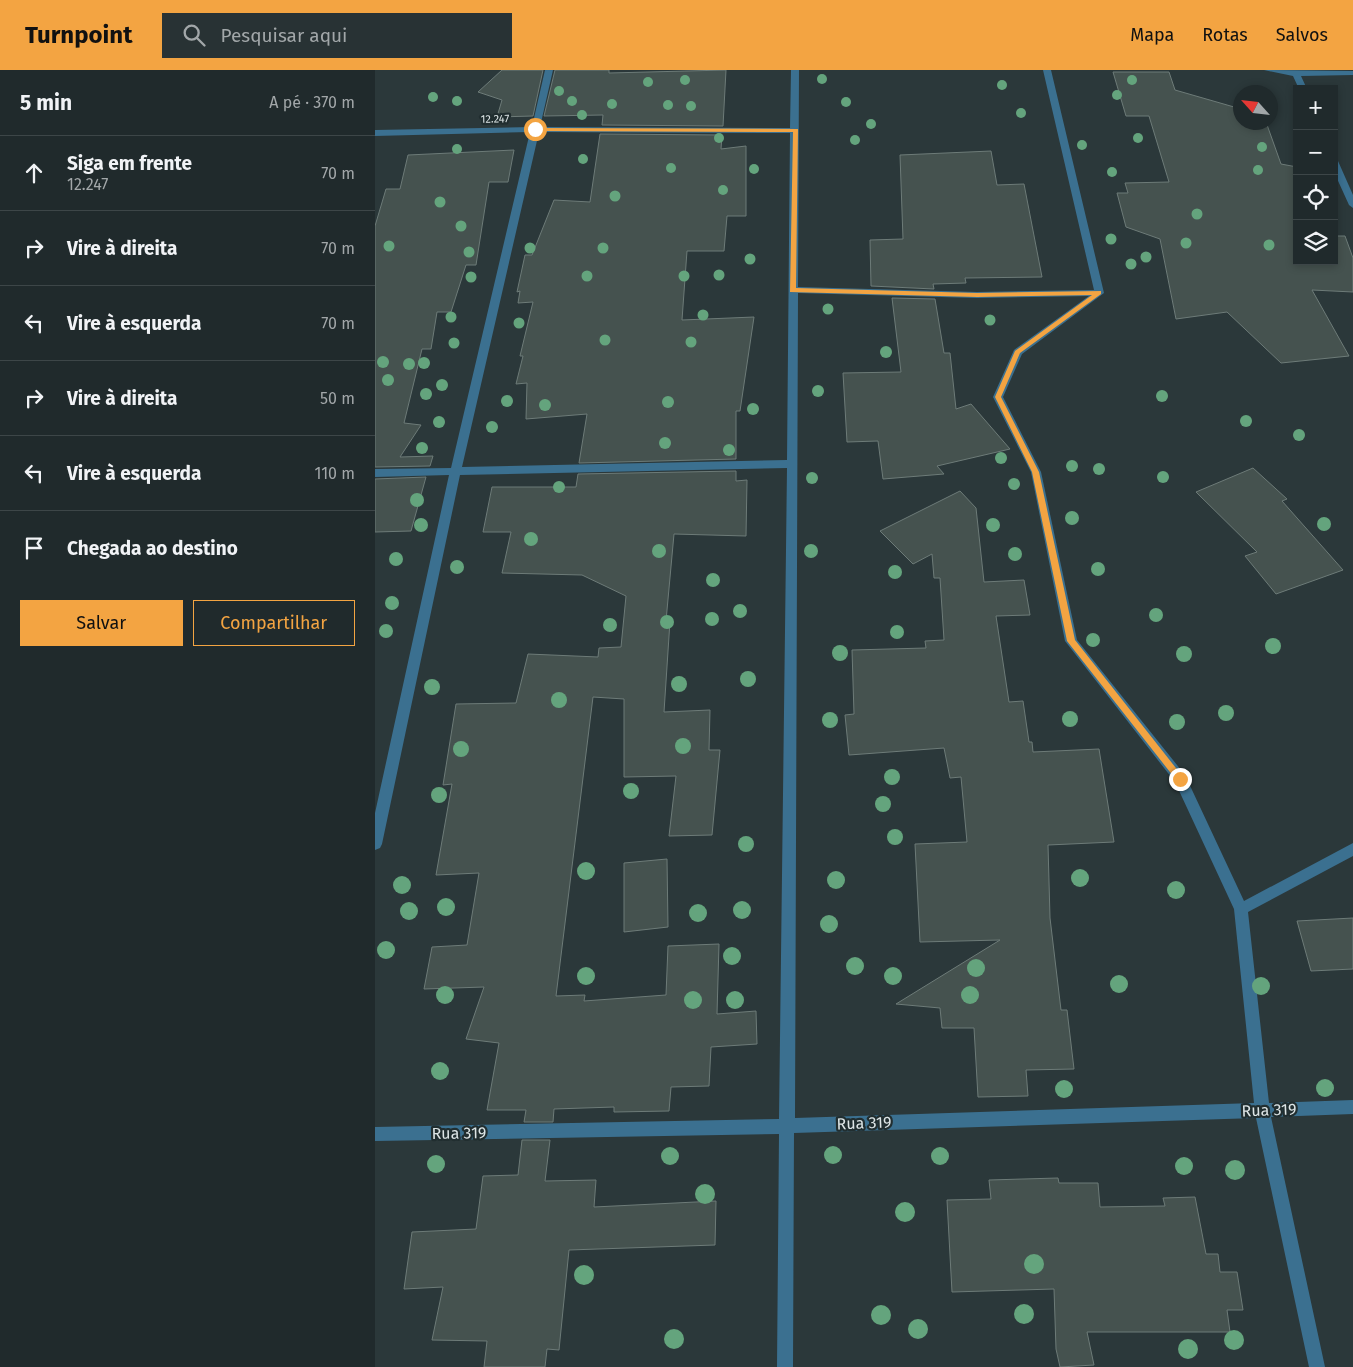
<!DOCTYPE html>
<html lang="pt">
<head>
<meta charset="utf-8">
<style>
	body { margin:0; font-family:"Fira Sans",sans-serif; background:#283234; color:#f1f3f6 }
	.controls { position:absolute; right:15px; top:15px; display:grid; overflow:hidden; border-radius:0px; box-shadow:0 2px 8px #0003 }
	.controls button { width:45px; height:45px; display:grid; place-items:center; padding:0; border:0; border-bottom:1px solid #3d4648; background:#202a2c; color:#f1f3f6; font:25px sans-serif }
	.compass { position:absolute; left:858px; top:15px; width:45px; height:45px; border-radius:50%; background:#202a2c; box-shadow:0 2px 8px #0003; rotate:297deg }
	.stop { position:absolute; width:15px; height:15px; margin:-11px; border:4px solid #f3a442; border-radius:50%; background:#fff }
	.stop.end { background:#f3a442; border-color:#fff; box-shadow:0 1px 5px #0008 }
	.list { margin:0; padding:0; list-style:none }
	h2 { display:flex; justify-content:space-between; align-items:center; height:65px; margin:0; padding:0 20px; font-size:21px }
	h2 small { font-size:16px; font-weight:400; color:#a2a7a9 }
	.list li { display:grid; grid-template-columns:32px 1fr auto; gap:15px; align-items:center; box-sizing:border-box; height:75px; padding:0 20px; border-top:1px solid #3d4648 }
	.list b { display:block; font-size:19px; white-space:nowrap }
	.list p { margin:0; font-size:16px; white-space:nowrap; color:#a2a7a9 }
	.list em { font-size:16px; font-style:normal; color:#a2a7a9 }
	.actions { display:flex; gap:10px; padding:15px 20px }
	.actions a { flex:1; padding:11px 0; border:1px solid #f3a442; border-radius:0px; text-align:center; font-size:18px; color:#f3a442 }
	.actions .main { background:#f3a442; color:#111 }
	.icon { flex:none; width:28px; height:28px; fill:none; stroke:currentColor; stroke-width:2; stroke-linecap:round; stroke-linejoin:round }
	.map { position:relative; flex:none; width:978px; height:1297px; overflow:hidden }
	header { display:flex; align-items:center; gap:30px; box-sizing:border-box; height:70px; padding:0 25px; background:#f3a442; color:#111 }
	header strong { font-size:24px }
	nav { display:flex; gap:28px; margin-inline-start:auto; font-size:18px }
	.search { width:350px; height:45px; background:#283234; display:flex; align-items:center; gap:12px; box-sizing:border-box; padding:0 18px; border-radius:0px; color:#a2a7a9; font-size:19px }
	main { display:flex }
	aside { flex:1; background:#202a2c }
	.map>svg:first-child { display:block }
	.building { fill:#45524f; stroke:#6d7b78 }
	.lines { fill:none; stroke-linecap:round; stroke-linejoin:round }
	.minor { fill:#3b7090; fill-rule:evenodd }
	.tree { fill:#64a47d }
	.route { fill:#f3a442 }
	.labels { text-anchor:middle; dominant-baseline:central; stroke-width:4.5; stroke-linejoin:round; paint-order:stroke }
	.far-street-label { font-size:11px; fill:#dde5e6; stroke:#212e30 }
	.near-street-label { font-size:16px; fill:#dde5e6; stroke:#212e30 }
</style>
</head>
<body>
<header>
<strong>Turnpoint</strong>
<div class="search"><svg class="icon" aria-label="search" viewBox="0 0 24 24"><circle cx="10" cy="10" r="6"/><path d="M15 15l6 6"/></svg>Pesquisar aqui</div>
<nav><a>Mapa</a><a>Rotas</a><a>Salvos</a></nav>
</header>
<main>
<aside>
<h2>5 min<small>A pé · 370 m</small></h2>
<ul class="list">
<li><svg class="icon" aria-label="ahead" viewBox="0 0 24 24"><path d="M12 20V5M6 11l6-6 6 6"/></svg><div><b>Siga em frente</b><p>12.247</p></div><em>70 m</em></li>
<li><svg class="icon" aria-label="right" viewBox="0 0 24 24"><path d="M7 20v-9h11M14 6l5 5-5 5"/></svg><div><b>Vire à direita</b></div><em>70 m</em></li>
<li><svg class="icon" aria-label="left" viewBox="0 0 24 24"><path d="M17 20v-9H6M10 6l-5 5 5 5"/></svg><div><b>Vire à esquerda</b></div><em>70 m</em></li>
<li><svg class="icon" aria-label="right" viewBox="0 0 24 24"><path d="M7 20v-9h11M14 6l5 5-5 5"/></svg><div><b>Vire à direita</b></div><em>50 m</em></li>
<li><svg class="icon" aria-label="left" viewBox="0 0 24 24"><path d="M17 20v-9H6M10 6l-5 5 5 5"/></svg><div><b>Vire à esquerda</b></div><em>110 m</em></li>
<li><svg class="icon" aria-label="arrive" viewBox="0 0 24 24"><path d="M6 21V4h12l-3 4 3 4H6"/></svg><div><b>Chegada ao destino</b></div></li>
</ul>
<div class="actions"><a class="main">Salvar</a><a>Compartilhar</a></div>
</aside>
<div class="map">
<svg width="978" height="1297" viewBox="0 0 978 1297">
	<rect width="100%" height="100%" fill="#2b383a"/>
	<path class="building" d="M127,0H168L158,46L122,47L127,30L103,22Z
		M180,0H234V3L351,0L348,56L227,55L228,45L169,46Z
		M738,2H794L800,20L866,39V52H891L906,94L922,97V191H959V166H970L978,188V222L937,220L974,286L906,293L852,242L801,249L785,169L751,157L742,123H753L750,113L794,112L774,46H751Z
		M225,64L347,65L346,79L371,76V146H352L349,181H312L307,250L379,247L365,341H361V389L204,393L212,344L151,349L152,313L141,314L148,286H145L158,232L143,233L145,221L142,222L150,185H157L179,130L215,132Z
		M139,80L133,112H114L101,195H91L76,242H62L56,279H47L29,353L46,355L25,387L58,386L55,396L0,397V156L11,119H25L33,85Z
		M616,81L622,115L649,114L667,207L590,208L591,213L558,214L559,219L496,216L495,170L528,169L525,85Z
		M517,228L560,229L569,283H575L581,339L596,334L635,379L562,396L569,404L508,409L503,371L472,372L468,303L526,302Z
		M878,398L912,429L907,431L968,500L901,524L870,486L882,482L821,422Z
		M361,401V411L372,410L371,466L299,464L291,551H295L289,642L335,640L334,680H345L337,765L294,766L301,706L249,707V629L218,627L181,926L210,925L209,931L291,925L293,876L344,874L342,944L381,941L382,974L336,977L334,1016L296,1017L294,1041L239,1042V1037L179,1039L178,1052H149L151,1040H112L124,973L91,969L109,917L49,919L57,877L92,875L104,803L61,805L77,714L68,715L81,634L141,633L153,584L223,587L224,578L246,577L251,526L207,505L127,503L136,462H108L117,417H201L203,404Z
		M51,407L36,461L0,462V409Z
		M585,421L601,438L609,512L649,510L655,545L621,546L634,632L648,631L654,672H657L658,682L724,679L739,772L673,775L675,848L686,940H692L699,999L651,1000L653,1026L603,1027L599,958H567L565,938L521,934L625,870L545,872L540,774L592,772L586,707L575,708L569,678L474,685L470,645L479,644L477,580L551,578L550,571L569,570L565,508H559L557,484L538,494L505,461Z
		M292,789L293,857L249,862V793Z
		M978,848V899L936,901L922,851Z
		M147,1070H175L170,1111L221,1110L219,1137L341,1131L340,1175L194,1180L184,1280L172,1279L170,1297H109L112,1271L57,1270L68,1217L29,1219L37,1162L101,1159L108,1106L143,1105Z
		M683,1108L684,1113H723L725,1137L790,1136L788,1128L820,1127L831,1184H843L845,1202H862L868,1240H852L855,1262H712L719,1295L685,1297L681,1279L679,1219L577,1222L572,1130L616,1129L614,1110Z"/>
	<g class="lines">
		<path class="minor" d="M170,0H178L165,57L415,58L416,0H424L423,217L602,222L719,220L668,0H676L729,223L647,284L628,327L666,402L702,570L810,705L869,831L978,773V786L873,842L894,1033L978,1030V1044L896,1047L950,1297H934L881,1048L419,1063L418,1297H402L404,1064L0,1071V1057L404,1049L412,398L85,405L7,774L5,778L0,780V743L74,405L0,407V399L76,398L155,62L0,66V60L157,57ZM164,62L415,63L412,390L87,397ZM423,223L602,228L714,226L639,280L618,327L656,402L690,571L800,712L859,839L879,1033L420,1048Z
			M889,0L978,1V5L926,6L932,19H924L918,6Z
			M959,88L963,91L978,125V138L974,135L959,102Z"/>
	</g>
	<g class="tree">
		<circle cx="447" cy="9" r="5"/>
		<circle cx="310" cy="10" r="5"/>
		<circle cx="757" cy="10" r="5"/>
		<circle cx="273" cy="12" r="5"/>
		<circle cx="627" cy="15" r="5"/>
		<circle cx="184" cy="21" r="5"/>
		<circle cx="742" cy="25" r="5"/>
		<circle cx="58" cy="27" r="5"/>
		<circle cx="82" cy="31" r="5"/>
		<circle cx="197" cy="31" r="5"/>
		<circle cx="471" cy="32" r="5"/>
		<circle cx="237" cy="34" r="5"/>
		<circle cx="293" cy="35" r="5"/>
		<circle cx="316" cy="36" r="5"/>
		<circle cx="646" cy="43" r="5"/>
		<circle cx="207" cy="45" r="5"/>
		<circle cx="496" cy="54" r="5"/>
		<circle cx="344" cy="68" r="5"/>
		<circle cx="763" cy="68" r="5"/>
		<circle cx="480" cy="70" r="5"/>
		<circle cx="707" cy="75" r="5"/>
		<circle cx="887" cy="77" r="5"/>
		<circle cx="82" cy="79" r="5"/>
		<circle cx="208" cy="89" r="5"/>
		<circle cx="296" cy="98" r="5"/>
		<circle cx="379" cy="99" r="5"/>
		<circle cx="883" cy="100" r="5"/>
		<circle cx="737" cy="102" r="5"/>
		<circle cx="348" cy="120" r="5"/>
		<circle cx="240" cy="126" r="5.5"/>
		<circle cx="65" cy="132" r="5.5"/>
		<circle cx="822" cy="144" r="5.5"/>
		<circle cx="86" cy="156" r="5.5"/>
		<circle cx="736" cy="169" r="5.5"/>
		<circle cx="811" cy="173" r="5.5"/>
		<circle cx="894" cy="175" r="5.5"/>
		<circle cx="14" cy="176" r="5.5"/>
		<circle cx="155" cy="178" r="5.5"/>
		<circle cx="228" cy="178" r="5.5"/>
		<circle cx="94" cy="182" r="5.5"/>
		<circle cx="771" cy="187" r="5.5"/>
		<circle cx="375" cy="189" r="5.5"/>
		<circle cx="756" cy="194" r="5.5"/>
		<circle cx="344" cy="205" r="5.5"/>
		<circle cx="212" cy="206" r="5.5"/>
		<circle cx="309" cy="206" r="5.5"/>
		<circle cx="96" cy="207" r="5.5"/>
		<circle cx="453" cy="239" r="5.5"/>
		<circle cx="328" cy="245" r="5.5"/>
		<circle cx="76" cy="247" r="5.5"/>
		<circle cx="615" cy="250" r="5.5"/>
		<circle cx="144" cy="253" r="5.5"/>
		<circle cx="230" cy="270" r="5.5"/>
		<circle cx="316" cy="272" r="5.5"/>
		<circle cx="79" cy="273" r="5.5"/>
		<circle cx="511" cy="282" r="6"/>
		<circle cx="8" cy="292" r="6"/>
		<circle cx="49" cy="293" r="6"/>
		<circle cx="34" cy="294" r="6"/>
		<circle cx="13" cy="310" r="6"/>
		<circle cx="67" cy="315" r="6"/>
		<circle cx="443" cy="321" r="6"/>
		<circle cx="51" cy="324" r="6"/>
		<circle cx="787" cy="326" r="6"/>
		<circle cx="132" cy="331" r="6"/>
		<circle cx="293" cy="332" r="6"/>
		<circle cx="170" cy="335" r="6"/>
		<circle cx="378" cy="339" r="6"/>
		<circle cx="871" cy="351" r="6"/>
		<circle cx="64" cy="352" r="6"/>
		<circle cx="117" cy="357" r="6"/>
		<circle cx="924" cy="365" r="6"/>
		<circle cx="290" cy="373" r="6"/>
		<circle cx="47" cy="378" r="6"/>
		<circle cx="354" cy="380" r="6"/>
		<circle cx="626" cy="388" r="6"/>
		<circle cx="697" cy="396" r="6"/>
		<circle cx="724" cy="399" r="6"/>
		<circle cx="788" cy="407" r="6"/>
		<circle cx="437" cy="408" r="6"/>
		<circle cx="639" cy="414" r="6"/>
		<circle cx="184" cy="417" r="6"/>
		<circle cx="42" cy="430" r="7"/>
		<circle cx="697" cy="448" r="7"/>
		<circle cx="949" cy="454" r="7"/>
		<circle cx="46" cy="455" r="7"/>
		<circle cx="618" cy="455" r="7"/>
		<circle cx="156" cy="469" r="7"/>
		<circle cx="284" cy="481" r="7"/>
		<circle cx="436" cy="481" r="7"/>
		<circle cx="640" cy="484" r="7"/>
		<circle cx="21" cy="489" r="7"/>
		<circle cx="82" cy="497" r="7"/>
		<circle cx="723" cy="499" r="7"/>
		<circle cx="520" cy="502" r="7"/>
		<circle cx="338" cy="510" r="7"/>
		<circle cx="17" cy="533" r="7"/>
		<circle cx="365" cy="541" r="7"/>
		<circle cx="781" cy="545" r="7"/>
		<circle cx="337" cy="549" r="7"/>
		<circle cx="292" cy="552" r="7"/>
		<circle cx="235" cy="555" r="7"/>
		<circle cx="11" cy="561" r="7"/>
		<circle cx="522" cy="562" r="7"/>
		<circle cx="718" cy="570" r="7"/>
		<circle cx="898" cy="576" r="8"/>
		<circle cx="465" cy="583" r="8"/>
		<circle cx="809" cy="584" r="8"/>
		<circle cx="373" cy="609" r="8"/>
		<circle cx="304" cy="614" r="8"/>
		<circle cx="57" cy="617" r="8"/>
		<circle cx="184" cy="630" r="8"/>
		<circle cx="851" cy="643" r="8"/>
		<circle cx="695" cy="649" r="8"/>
		<circle cx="455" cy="650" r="8"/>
		<circle cx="802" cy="652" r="8"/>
		<circle cx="308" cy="676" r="8"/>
		<circle cx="86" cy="679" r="8"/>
		<circle cx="517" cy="707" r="8"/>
		<circle cx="256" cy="721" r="8"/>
		<circle cx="64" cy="725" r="8"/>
		<circle cx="508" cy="734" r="8"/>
		<circle cx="520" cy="767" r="8"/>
		<circle cx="371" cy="774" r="8"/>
		<circle cx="211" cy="801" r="9"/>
		<circle cx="705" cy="808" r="9"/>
		<circle cx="461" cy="810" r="9"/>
		<circle cx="27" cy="815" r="9"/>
		<circle cx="801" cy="820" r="9"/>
		<circle cx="71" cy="837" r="9"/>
		<circle cx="367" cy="840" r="9"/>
		<circle cx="34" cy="841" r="9"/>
		<circle cx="323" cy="843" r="9"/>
		<circle cx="454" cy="854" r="9"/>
		<circle cx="11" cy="880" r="9"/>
		<circle cx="357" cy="886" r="9"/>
		<circle cx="480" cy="896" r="9"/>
		<circle cx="601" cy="898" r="9"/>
		<circle cx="211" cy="906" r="9"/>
		<circle cx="518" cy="906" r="9"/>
		<circle cx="744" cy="914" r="9"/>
		<circle cx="886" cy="916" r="9"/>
		<circle cx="70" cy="925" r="9"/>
		<circle cx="595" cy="925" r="9"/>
		<circle cx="318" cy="930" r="9"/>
		<circle cx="360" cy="930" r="9"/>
		<circle cx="65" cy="1001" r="9"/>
		<circle cx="950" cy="1018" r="9"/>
		<circle cx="689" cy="1019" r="9"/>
		<circle cx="458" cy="1085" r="9"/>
		<circle cx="295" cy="1086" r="9"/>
		<circle cx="565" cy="1086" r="9"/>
		<circle cx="61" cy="1094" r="9"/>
		<circle cx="809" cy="1096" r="9"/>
		<circle cx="860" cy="1100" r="10"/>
		<circle cx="330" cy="1124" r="10"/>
		<circle cx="530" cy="1142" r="10"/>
		<circle cx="659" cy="1194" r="10"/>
		<circle cx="209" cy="1205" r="10"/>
		<circle cx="649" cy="1244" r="10"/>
		<circle cx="506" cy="1245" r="10"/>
		<circle cx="543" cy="1259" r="10"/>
		<circle cx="299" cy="1269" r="10"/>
		<circle cx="859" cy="1270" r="10"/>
		<circle cx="813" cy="1279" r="10"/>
	</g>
	<path class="route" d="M158,58L423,59L421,218L602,223L726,221V224L645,283L626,327L664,402L700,570L808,707V711H802L692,571L657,402L620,327L640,281L717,225L602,227L415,222L418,62L160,61Z"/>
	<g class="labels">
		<g class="far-street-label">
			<text transform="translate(120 49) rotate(-1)">12.247</text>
		</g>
		<g class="near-street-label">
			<text transform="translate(894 1040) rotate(-2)">Rua 319</text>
			<text transform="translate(489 1053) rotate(-2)">Rua 319</text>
			<text transform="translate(84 1063) rotate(-1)">Rua 319</text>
		</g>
	</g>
</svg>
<div class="controls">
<button>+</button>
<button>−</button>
<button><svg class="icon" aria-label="locate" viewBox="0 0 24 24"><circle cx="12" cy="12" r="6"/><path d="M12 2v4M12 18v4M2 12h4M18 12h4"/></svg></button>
<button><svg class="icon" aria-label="layers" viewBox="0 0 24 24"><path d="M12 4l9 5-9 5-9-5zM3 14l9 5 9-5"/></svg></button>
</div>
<svg class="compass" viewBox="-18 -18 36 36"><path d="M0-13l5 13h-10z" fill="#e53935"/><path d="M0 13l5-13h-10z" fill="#a2a7a9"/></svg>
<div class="stop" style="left:160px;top:59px"></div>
<div class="stop end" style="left:805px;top:709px"></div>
</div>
</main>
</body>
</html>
